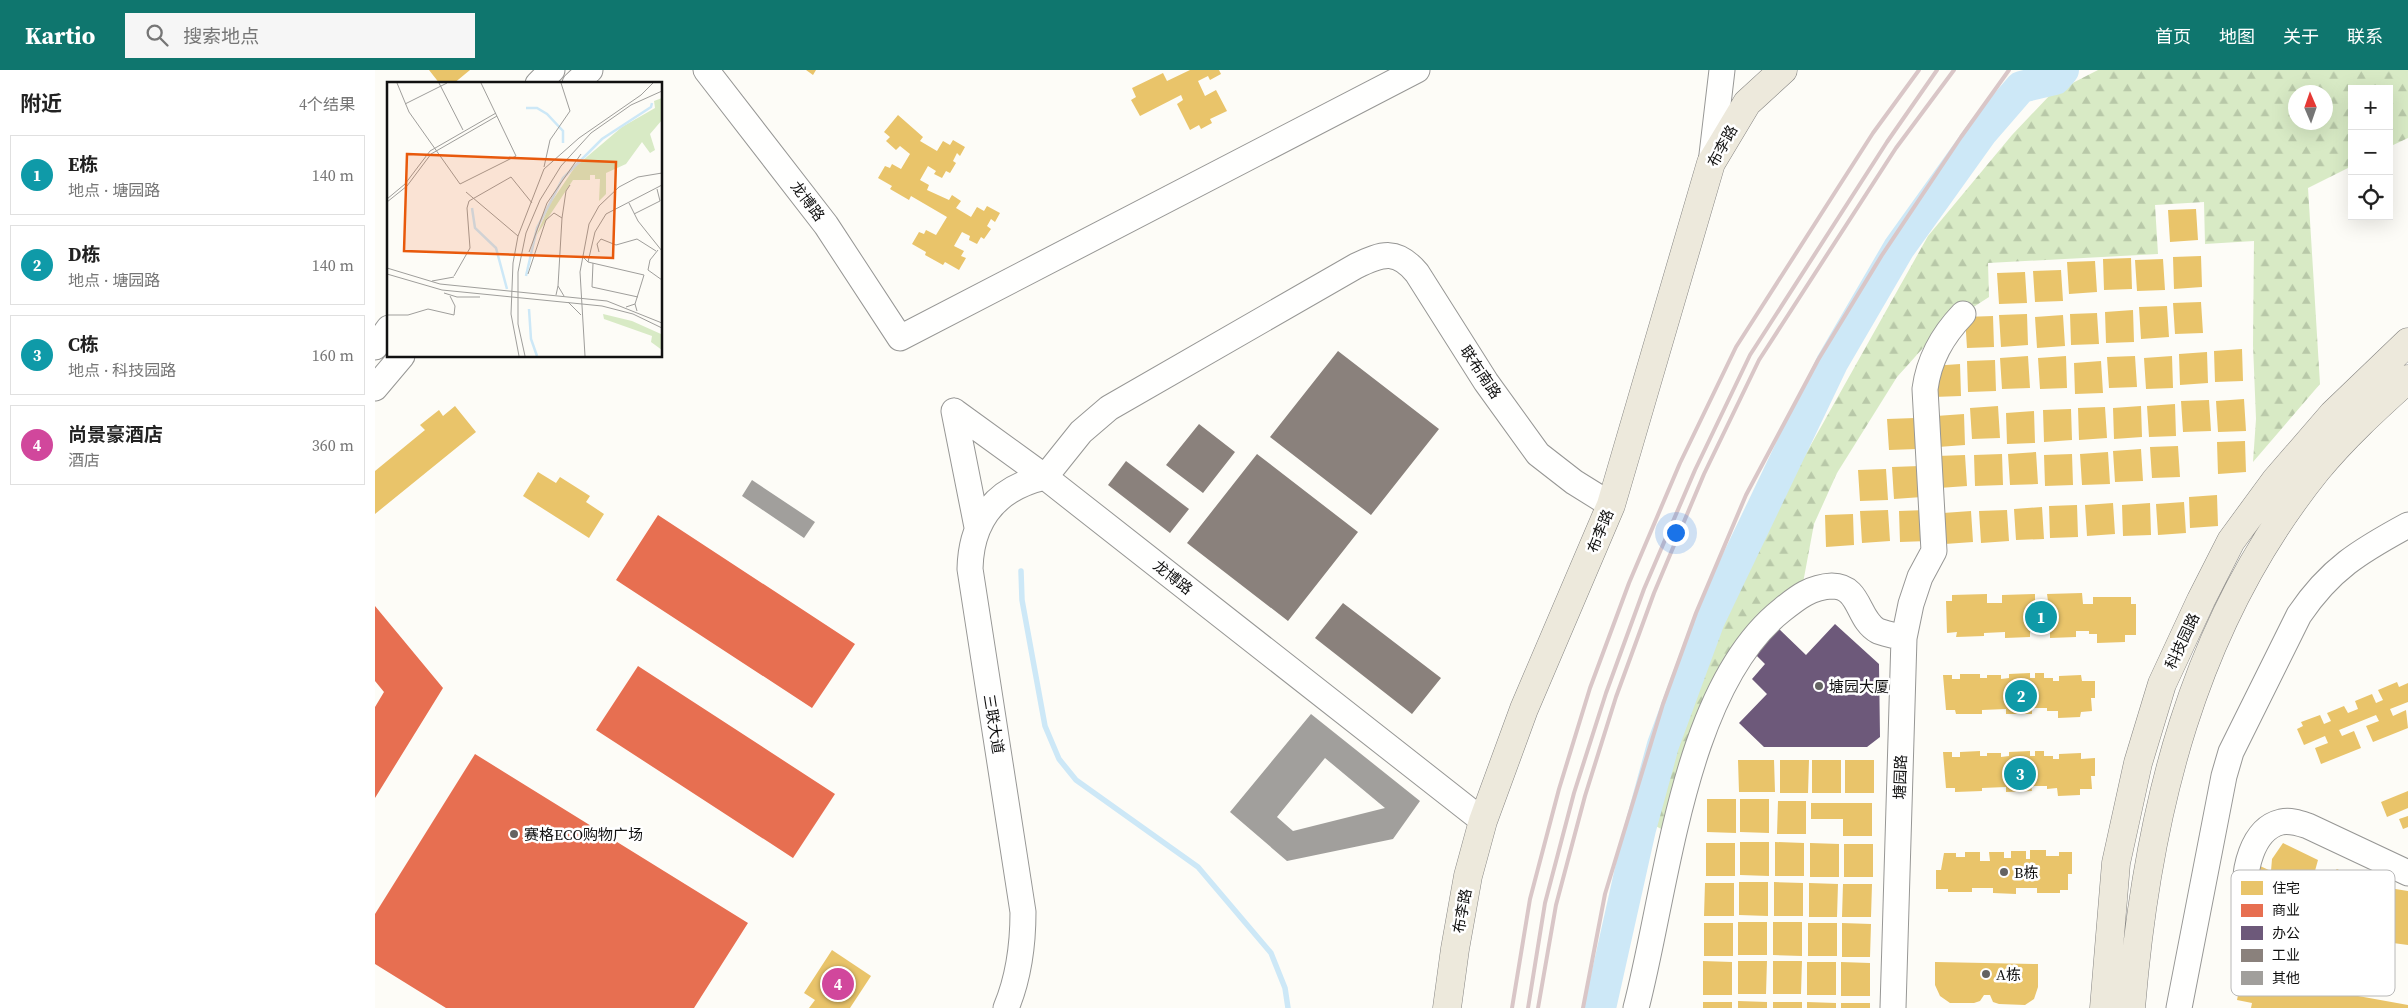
<!DOCTYPE html>
<html lang="zh">
<head>
<meta charset="utf-8">
<style>
	body { margin:0; font-family:"Source Serif 4","Noto Sans SC",serif; background:#f6f6f6; color:#222 }
	.controls { position:absolute; right:15px; top:15px; display:grid; overflow:hidden; border-radius:0px; box-shadow:0 5px 20px #0002 }
	.controls button { width:45px; height:45px; display:grid; place-items:center; padding:0; border:0; border-bottom:1px solid #e0e0e0; background:#fff; color:#222; font:25px sans-serif }
	.compass { position:absolute; left:1913px; top:15px; width:45px; height:45px; border-radius:50%; background:#fff; box-shadow:0 5px 20px #0002; rotate:358deg }
	.you { position:absolute; left:1300px; top:462px; width:18px; height:18px; margin:-12px; border:4px solid #fff; border-radius:50%; background:#1a73e8; box-shadow:0 0 0 8px #1a73e833 }
	.badge { display:grid; place-items:center; width:32px; height:32px; border-radius:50%; background:#0f766e; color:#fff; font-size:16px; font-weight:700 }
	.pin { position:absolute; translate:-50% -50%; border:2px solid #fff; box-shadow:0 1px 5px #0006 }
	.list { margin:0; padding:0; list-style:none }
	h2 { display:flex; justify-content:space-between; align-items:center; height:65px; margin:0; padding:0 20px; font-size:21px }
	h2 small { font-size:16px; font-weight:400; color:#767676 }
	.list li { display:grid; grid-template-columns:32px 1fr auto; gap:15px; align-items:center; box-sizing:border-box; height:80px; margin:0 10px 10px; padding:0 10px; border:1px solid #e0e0e0; border-radius:0px }
	.list b { display:block; font-size:19px; white-space:nowrap }
	.list p { margin:0; font-size:16px; white-space:nowrap; color:#767676 }
	.list em { font-size:16px; font-style:normal; color:#767676 }
	.icon { flex:none; width:28px; height:28px; fill:none; stroke:currentColor; stroke-width:2; stroke-linecap:round; stroke-linejoin:round }
	.map { position:relative; flex:none; width:2033px; height:938px; overflow:hidden }
	header { display:flex; align-items:center; gap:30px; box-sizing:border-box; height:70px; padding:0 25px; background:#0f766e; color:#fff }
	header strong { font-size:24px }
	nav { display:flex; gap:28px; margin-inline-start:auto; font-size:18px }
	.search { width:350px; height:45px; background:#f6f6f6; display:flex; align-items:center; gap:12px; box-sizing:border-box; padding:0 18px; border-radius:0px; color:#767676; font-size:19px }
	main { display:flex }
	aside { flex:1; background:#fff }
	.map>svg:first-child { display:block }
	.forest { fill:url(#forest-firs); fill-rule:evenodd }
	.homes { fill:#e9c46a }
	.shops { fill:#e76f51 }
	.offices { fill:#6d597a }
	.industry { fill:#8a817c }
	.lines { fill:none; stroke-linecap:round; stroke-linejoin:round }
	.stream { stroke:#cde8f7; stroke-width:5.5 }
	.river { stroke:#cde8f7; stroke-width:32 }
	.building { fill:#a19f9c; fill-rule:evenodd }
	.minor-casing { stroke:#979795; stroke-width:27 }
	.major-casing { stroke:#858482; stroke-width:29 }
	.minor { stroke:#fffffe; stroke-width:25 }
	.major { stroke:#ede9dc; stroke-width:28 }
	.rail { stroke:#d9c6c7; stroke-width:4 }
	.poi-dot { fill:#646362; stroke:#fff; stroke-width:2 }
	.labels { text-anchor:middle; dominant-baseline:central; stroke-width:5; stroke-linejoin:round; paint-order:stroke }
	.street-label { font-size:15px; fill:#111; stroke:#fff }
	.poi-label { font-size:15px; fill:#111; stroke:#fff; text-anchor:start }
	.inset-river { fill:none; stroke:#cde8f7; stroke-width:2.5 }
	.inset-road { fill:none; stroke:#9f9e9b; stroke-width:1 }
	.view { fill:#e8590c; fill-opacity:0.15; stroke:#e8590c; stroke-width:2.5 }
	.inset-edge { fill:none; stroke:#111; stroke-width:2.5 }
	.key { fill:#fff; stroke:#b8b8b8; stroke-width:1 }
	.key-label { font-size:14px; fill:#111 }
</style>
</head>
<body>
<header>
<strong>Kartio</strong>
<div class="search"><svg class="icon" aria-label="search" viewBox="0 0 24 24"><circle cx="10" cy="10" r="6"/><path d="M15 15l6 6"/></svg>搜索地点</div>
<nav><a>首页</a><a>地图</a><a>关于</a><a>联系</a></nav>
</header>
<main>
<aside>
<h2>附近<small>4个结果</small></h2>
<ul class="list">
<li><span class="badge" style="background:#0f9aa8">1</span><div><b>E栋</b><p>地点 · 塘园路</p></div><em>140 m</em></li>
<li><span class="badge" style="background:#0f9aa8">2</span><div><b>D栋</b><p>地点 · 塘园路</p></div><em>140 m</em></li>
<li><span class="badge" style="background:#0f9aa8">3</span><div><b>C栋</b><p>地点 · 科技园路</p></div><em>160 m</em></li>
<li><span class="badge" style="background:#d1479c">4</span><div><b>尚景豪酒店</b><p>酒店</p></div><em>360 m</em></li>
</ul>
</aside>
<div class="map">
<svg width="2033" height="938" viewBox="0 0 2033 938">
	<defs>
		<pattern id="forest-firs" width="22" height="20" patternUnits="userSpaceOnUse" patternTransform="scale(1.25)"><rect width="22" height="20" fill="#d8eac5"/><path d="M5 1l3.5 6h-7zM16 11l3.5 6h-7z" fill="#b8c8a8"/></pattern>
	</defs>
	<rect width="100%" height="100%" fill="#fdfcf7"/>
	<path class="forest" d="M1723,0H2033V68L2014,77V19H1977V96L1933,118L1945,314L1878,392L1881,349L1878,275L1879,171L1830,174L1829,132L1780,135L1783,184L1613,193L1614,227L1566,258L1522,307L1462,403L1439,454L1428,513L1381,546L1343,610L1290,761L1275,753L1338,577L1405,430L1553,166L1637,65L1676,24ZM1920,22H1950V52H1920Z"/>
	<path class="homes" d="M54,0H95L78,14H65Z
		M431,0H441L438,5Z
		M815,0H844L846,4L835,10L833,6L823,11L830,26L841,20L852,41L835,49L837,53L826,59L824,55L815,60L802,34L808,30L806,25L765,46L756,30L761,27L757,18L788,3L792,11Z
		M523,45L548,67L545,71L562,81L568,71L575,75L578,70L590,77L585,86L582,83L578,91L581,93L575,103L571,101L567,108L559,104L561,101L553,96L545,110L554,115L552,120L574,130L577,125L586,131L581,138L596,147L602,137L609,141L612,136L625,143L620,152L616,149L612,156L616,159L609,169L606,167L602,174L594,170L595,166L587,162L579,176L589,181L586,186L591,188L584,200L570,192L568,195L550,185L551,182L537,174L544,162L549,164L551,160L561,165L572,147L536,126L534,130L515,119L517,116L503,108L510,96L515,98L517,94L526,99L535,84L525,76L521,80L511,71L515,67L509,62Z
		M1821,139L1823,170L1795,172L1793,140Z
		M1826,186L1827,217L1799,219L1798,187Z
		M1756,188L1757,219L1729,220L1728,189Z
		M1788,189L1790,220L1762,221L1760,190Z
		M1720,191L1722,222L1694,224L1692,192Z
		M1686,200L1688,231L1660,232L1658,201Z
		M1650,202L1652,233L1624,234L1622,203Z
		M1826,232L1828,263L1800,264L1798,233Z
		M1792,236L1794,267L1766,269L1764,237Z
		M1758,240L1759,272L1731,273L1730,242Z
		M1722,243L1724,274L1696,275L1695,244Z
		M1652,244L1653,275L1626,277L1624,245Z
		M1688,245L1690,276L1662,278L1660,247Z
		M1618,246L1619,277L1592,278L1590,247Z
		M1867,279L1868,311L1840,312L1839,281Z
		M1832,282L1833,313L1805,315L1804,284Z
		M1653,286L1655,318L1627,319L1625,288Z
		M1691,286L1692,318L1665,319L1663,288Z
		M1760,286L1762,317L1734,318L1732,287Z
		M1797,286L1798,318L1771,319L1769,288Z
		M1620,290L1621,321L1593,322L1592,291Z
		M1726,291L1728,323L1700,324L1699,293Z
		M1585,294L1586,326L1558,327L1557,296Z
		M1869,329L1871,361L1843,362L1841,331Z
		M1834,330L1836,361L1808,362L1806,331Z
		M1800,334L1801,366L1774,367L1772,336Z
		M80,336L101,362L0,444V401L50,360L45,355L64,340L68,346Z
		M1623,336L1625,368L1597,369L1595,338Z
		M1766,336L1767,367L1739,369L1738,338Z
		M1730,337L1732,368L1704,370L1703,338Z
		M1696,339L1697,370L1669,372L1668,340Z
		M1659,341L1660,373L1632,374L1631,343Z
		M1589,344L1590,375L1563,377L1561,346Z
		M1540,348L1542,379L1514,380L1512,349Z
		M1870,371L1871,402L1843,404L1842,372Z
		M1803,376L1805,407L1777,408L1775,377Z
		M1766,379L1768,411L1740,412L1738,381Z
		M1661,382L1663,414L1635,415L1633,384Z
		M1733,382L1735,414L1707,415L1705,384Z
		M1627,384L1628,415L1600,416L1599,385Z
		M1697,384L1698,415L1670,416L1669,385Z
		M1590,385L1592,416L1564,418L1562,386Z
		M1545,396L1547,427L1519,429L1517,397Z
		M1511,399L1513,430L1485,431L1483,400Z
		M163,402L181,413L185,407L215,426L211,432L229,444L214,468L148,426Z
		M1842,425L1843,456L1815,458L1814,427Z
		M1809,432L1811,463L1783,465L1781,434Z
		M1738,433L1740,464L1712,466L1710,435Z
		M1775,433L1776,465L1748,466L1747,435Z
		M1702,435L1703,467L1675,468L1674,436Z
		M1667,437L1669,469L1641,470L1639,439Z
		M1513,440L1515,471L1487,473L1485,441Z
		M1551,440L1553,471L1525,472L1524,441Z
		M1632,440L1634,471L1606,473L1604,441Z
		M1596,441L1598,472L1570,474L1568,443Z
		M1478,444L1479,475L1451,477L1450,445Z
		M1707,523L1708,534H1718V527H1756V534H1761V565H1750V572L1722,573V564H1714V561H1701V567L1675,568V562H1655V567L1630,568V562L1609,563V566L1581,567L1582,562L1572,563L1571,531H1577V525L1612,524V533H1627V525L1660,524V531H1673L1672,524Z
		M1655,603V608H1660V603H1669V608H1678V611H1684V606L1706,605L1707,611H1720V628H1716L1717,641L1706,642L1705,647L1683,648V641H1672V638H1657V644H1631V639L1607,640V644H1581L1580,640H1571L1568,605H1577V609H1585V604H1605V608H1612V605H1626V609L1634,608V604Z
		M2022,612L2024,617L2033,613V632L2015,639L2018,646L2031,640L2033,658L1998,672L1991,656L2004,651L2001,645L1964,660L1967,666L1979,661L1986,678L1946,694L1940,678L1953,673L1950,666L1929,675L1922,659L1928,656L1926,652L1945,645L1949,654L1956,651L1952,643L1969,636L1973,643L1983,639L1980,631L1997,624L2001,633L2008,630L2003,620Z
		M1605,681V686H1612V683H1626V687L1634,686V682L1655,681V686H1660V681H1669V686H1678V689H1684V684L1706,683V689L1720,688V706H1716L1717,719H1705V725L1683,726L1682,718L1672,719V716H1656L1657,721L1631,722V717L1607,718V721L1580,722V718H1571L1568,682H1577V687H1585V682Z
		M1363,690H1399L1400,722H1364Z
		M1405,690H1434L1433,723H1405Z
		M1437,690H1466V723H1437Z
		M1470,690H1499V723H1470Z
		M2033,721V738L2012,747L2006,732Z
		M1332,729H1361V763L1332,762Z
		M1365,729H1394V763L1365,762Z
		M1403,731H1431V764H1402Z
		M1436,733H1497V766H1468V749H1436Z
		M2033,746V757L2028,759L2024,749Z
		M1365,772H1394V806L1365,805Z
		M1400,772L1429,773V806H1400Z
		M1331,773H1360V806H1331Z
		M1435,773L1464,774V807H1435Z
		M1908,773L1943,790L1938,808L1930,816L1950,826L1949,814L1954,806L1962,799L1996,816L1992,833L1984,840L2011,846L2007,837L2008,827L2014,818L2033,821V875L1988,869L1876,817L1885,796L1896,801L1897,789Z
		M1469,774H1498V807H1469Z
		M1655,780H1671V786H1684V782H1697V804H1693V820H1685V823H1662V818H1641V824L1618,823V818H1597V822H1573V819H1561V800H1566L1569,783H1581V787H1590V782H1605V791H1615L1614,782H1629V788H1636V781H1651V789H1655Z
		M1364,812H1393V846L1364,845Z
		M1399,812L1428,813V846H1399Z
		M1330,813H1359V846H1329Z
		M1434,813L1463,814L1462,847H1434Z
		M1468,814H1497L1496,847H1467Z
		M1363,852H1392V885H1363Z
		M1398,852H1427V886L1398,885Z
		M1329,853H1358V886H1329Z
		M1433,853H1462V886H1433Z
		M1467,853L1496,854L1495,887H1467Z
		M457,880L496,906L475,938H434L440,930L429,923Z
		M1328,891L1357,892V925H1328Z
		M1363,891H1392L1391,924H1363Z
		M1398,891H1427L1426,924H1398Z
		M1432,892H1461V925H1432Z
		M1466,892L1495,893V926H1466Z
		M1560,892L1663,894V917L1659,929L1650,935L1624,934L1618,932L1615,925H1609L1605,931L1599,933H1575L1565,926L1560,915Z
		M1867,905L2033,935V938H1876L1877,933L1862,930Z
		M1363,931L1392,932V938H1363Z
		M1328,932H1357V938H1328Z
		M1398,932H1427V938H1398Z
		M1432,932L1461,933V938H1432Z
		M1466,933H1495V938H1466Z"/>
	<path class="shops" d="M283,445L480,574L437,638L241,510Z
		M0,536L68,618L0,728V637L9,622L0,611Z
		M263,596L460,724L418,788L221,660Z
		M100,684L373,853L319,938H71L0,894V844Z"/>
	<path class="offices" d="M1460,554L1504,594L1505,667L1492,677H1389L1364,653L1392,624L1377,609L1390,594L1378,582L1402,557L1431,585Z"/>
	<path class="industry" d="M963,281L1064,359L996,445L895,367Z
		M824,354L860,382L828,423L791,395Z
		M882,384L983,462L913,551L812,473Z
		M751,391L814,439L795,463L733,415Z
		M968,533L1066,608L1037,644L940,568Z"/>
	<g class="lines">
		<path class="stream" d="M646,501L647,530L670,656L684,689L701,710L823,797L896,883L910,918L913,938"/>
		<path class="river" d="M1225,938L1265,759L1288,675L1334,550L1457,293L1524,178L1607,62L1646,17L1680,9L1688,0"/>
	</g>
	<path class="building" d="M377,410L440,452L429,468L367,426Z
		M936,644L1045,731L1018,769L912,791L855,742ZM950,688L1010,738L918,761L902,747Z"/>
	<g class="lines">
		<g class="minor-casing">
			<path id="minor" d="M331,0L451,155L525,268L1042,0
				M163,14L177,0
				M200,14L215,0
				M1336,93L1347,0
				M0,277L14,258
				M0,318L27,286
				M579,341L670,407L1108,751
				M579,341L602,457
				M670,407L706,362L734,338L981,196C1008,183 1022,179 1042,203L1111,312L1163,384L1199,412L1236,435
				M1892,887C1884,867 1876,849 1872,828C1867,802 1877,759 1906,752C1916,750 1924,753 1933,756L2033,803
				M631,938C644,907 648,876 648,842L595,499C596,450 621,418 670,407
				M1261,938C1292,820 1308,618 1407,540C1423,527 1436,517 1457,516C1486,516 1482,550 1503,561C1511,564 1521,566 1529,568
				M1518,938L1529,568L1536,534L1545,507L1559,481L1550,319C1554,289 1567,266 1588,244
				M1804,938L1849,706L1856,682L1924,545C1955,499 1985,481 2033,455"/>
		</g>
		<g class="major-casing">
			<path id="major" d="M1072,938L1080,879L1093,806L1108,751L1149,639L1236,435L1336,93L1372,33L1408,0
				M1729,938L1741,793L1763,693L1787,614L1826,530L1856,471L1900,411L1958,344L2033,272
				M1756,938C1772,744 1817,555 1942,400C1969,367 2001,338 2033,309"/>
		</g>
		<use href="#minor" class="minor"/>
		<use href="#major" class="major"/>
		<path class="rail" d="M1137,938L1155,829L1184,719L1215,618L1254,513L1305,393L1361,277L1498,63L1544,0
			M1153,938L1170,833L1199,723L1231,623L1269,519L1320,400L1375,285L1512,72L1562,0
			M1163,938L1181,835L1210,726L1241,627L1279,523L1329,404L1384,290L1521,78L1579,0
			M1208,938L1230,824L1288,634L1321,543L1371,425L1443,290L1507,185L1586,67L1634,0"/>
	</g>
	<g class="poi-dot">
		<circle cx="1444" cy="616" r="5"/>
		<circle cx="139" cy="764" r="5"/>
		<circle cx="1629" cy="802" r="5"/>
		<circle cx="1611" cy="904" r="5"/>
	</g>
	<g class="labels">
		<g class="street-label">
			<text transform="translate(1347 76) rotate(-61)">布李路</text>
			<text transform="translate(433 131) rotate(53)">龙博路</text>
			<text transform="translate(1106 302) rotate(56)">联布南路</text>
			<text transform="translate(1225 461) rotate(-68)">布李路</text>
			<text transform="translate(798 507) rotate(38)">龙博路</text>
			<text transform="translate(1807 571) rotate(-65)">科技园路</text>
			<text transform="translate(619 654) rotate(81)">三联大道</text>
			<text transform="translate(1525 707) rotate(-88)">塘园路</text>
			<text transform="translate(1087 841) rotate(-80)">布李路</text>
		</g>
		<g class="poi-label">
			<text x="1454" y="616">塘园大厦</text>
			<text x="149" y="764">赛格ECO购物广场</text>
			<text x="1639" y="802">B栋</text>
			<text x="1621" y="904">A栋</text>
		</g>
	</g>
	<g transform="translate(12 12)">
		<rect width="275" height="275" fill="#fdfcf7"/>
		<path d="M275,16V38L263,52L268,68L263,71L255,60L239,82L219,91V112L212,119L213,97H208V93H203V98H186L149,154L163,122L188,85L235,45L268,26L267,19ZM216,232L245,239L274,252L275,268L264,260L265,254L217,237Z" fill="#d8eac5"/>
		<path class="inset-river" d="M139,26H150L160,32L176,49V61M85,126L88,146L109,166L120,207M139,194L150,146L176,96L215,57L264,25L265,21M142,227L144,257L150,274"/>
		<path class="inset-road" d="M10,1L22,30L73,102L129,74L94,1M52,1L76,48M18,22L60,1M157,85L163,58L183,29L174,1M79,110L131,154M0,117L18,102L43,69L109,31M0,120L20,104L44,72L110,34M242,121L251,139L275,169M247,132L273,119L270,107M271,168L263,178L261,188L275,198M142,170L160,121L194,72M212,170L210,162L214,157L229,163L250,157L269,169M197,176L201,180L257,193L248,222M201,180L208,150L219,132L275,103M206,181L205,205L251,215M0,186L53,202L220,219L275,241M0,192L55,208L215,224L246,232L275,246M141,192L159,138L167,131L175,136M67,194L83,166L80,126L82,119L124,95L145,121M45,199L67,195M171,204L175,136L179,109L183,103M57,211L70,215H93M169,213L171,204L177,214M181,220L194,233M239,225L248,222L250,229M0,233H21L41,227L67,233L68,224L63,214M132,274L124,232L126,181L131,154L157,87L192,56L254,13L266,1M138,274L131,242V190L139,151L153,118L174,84L204,51L244,23L275,9M198,274L193,190L202,142L212,124L232,105L251,95L275,91"/>
		<path class="view" d="M20,72L229,80L226,176L17,169Z"/>
		<rect width="275" height="275" class="inset-edge"/>
	</g>
	<rect x="1856" y="800" width="164" height="126" rx="8" class="key"/>
	<rect x="1866" y="811" width="22" height="14" fill="#e9c46a"/>
	<rect x="1866" y="834" width="22" height="13" fill="#e76f51"/>
	<rect x="1866" y="856" width="22" height="14" fill="#6d597a"/>
	<rect x="1866" y="879" width="22" height="13" fill="#8a817c"/>
	<rect x="1866" y="901" width="22" height="14" fill="#a19f9c"/>
	<g class="key-label">
		<text x="1897" y="823">住宅</text>
		<text x="1897" y="845">商业</text>
		<text x="1897" y="868">办公</text>
		<text x="1897" y="890">工业</text>
		<text x="1897" y="913">其他</text>
	</g>
</svg>
<div class="controls">
<button>+</button>
<button>−</button>
<button><svg class="icon" aria-label="locate" viewBox="0 0 24 24"><circle cx="12" cy="12" r="6"/><path d="M12 2v4M12 18v4M2 12h4M18 12h4"/></svg></button>
</div>
<svg class="compass" viewBox="-18 -18 36 36"><path d="M0-13l5 13h-10z" fill="#e53935"/><path d="M0 13l5-13h-10z" fill="#767676"/></svg>
<div class="you"></div>
<div class="pin badge" style="left:1666px;top:547px;background:#0f9aa8">1</div>
<div class="pin badge" style="left:1646px;top:626px;background:#0f9aa8">2</div>
<div class="pin badge" style="left:1645px;top:704px;background:#0f9aa8">3</div>
<div class="pin badge" style="left:463px;top:914px;background:#d1479c">4</div>
</div>
</main>
</body>
</html>
